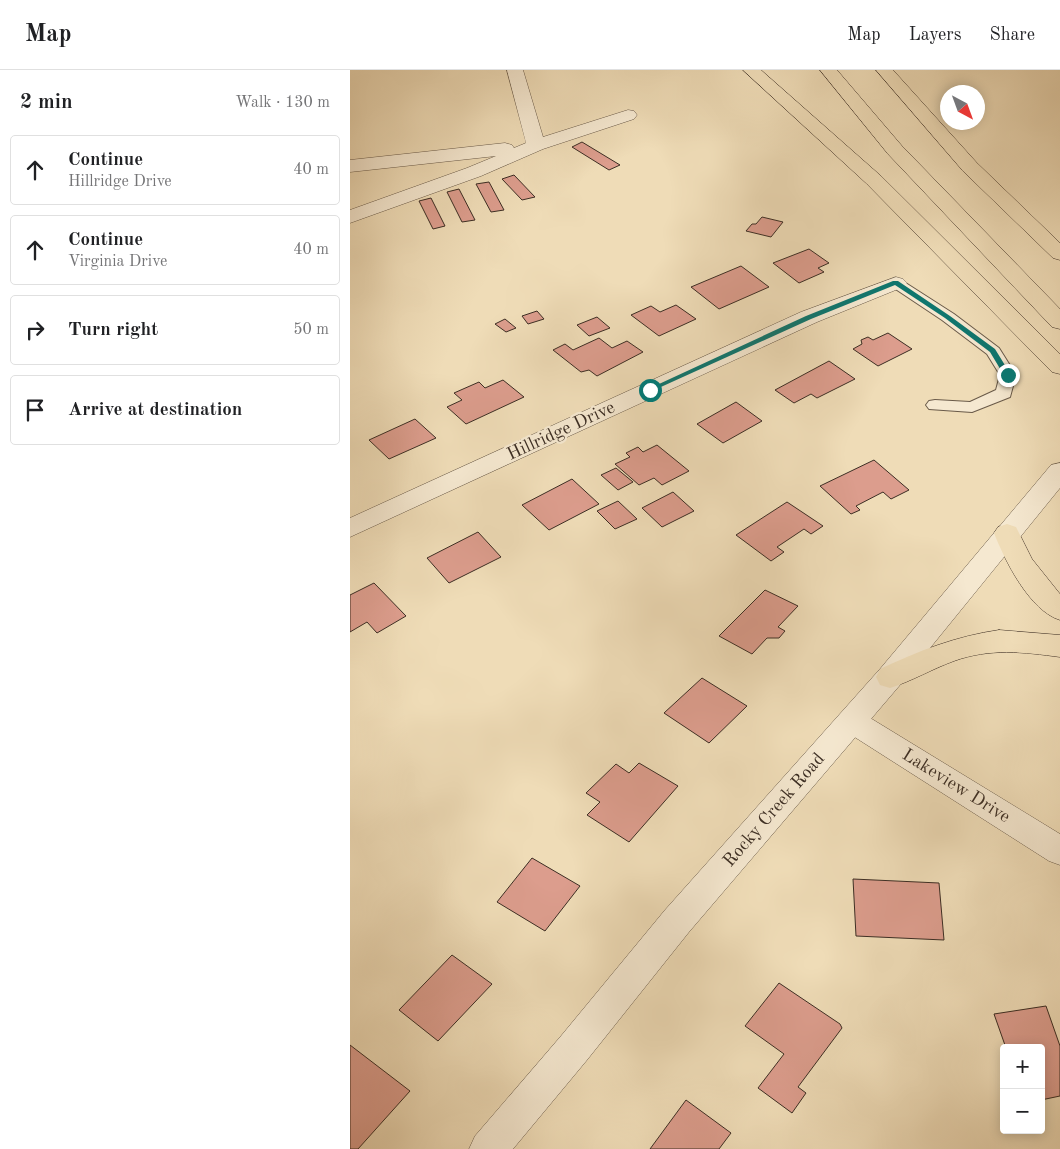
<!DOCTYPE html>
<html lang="en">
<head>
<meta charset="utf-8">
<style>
	body { margin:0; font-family:"Old Standard TT",serif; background:#f6f6f6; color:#202124 }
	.controls { position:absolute; right:15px; bottom:15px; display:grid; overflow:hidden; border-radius:5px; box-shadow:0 2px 12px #0003 }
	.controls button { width:45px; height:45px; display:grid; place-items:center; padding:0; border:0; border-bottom:1px solid #e0e0e0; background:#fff; color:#202124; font:25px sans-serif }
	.compass { position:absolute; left:590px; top:15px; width:45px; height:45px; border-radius:50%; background:#fff; box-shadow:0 2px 12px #0003; rotate:139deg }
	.stop { position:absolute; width:15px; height:15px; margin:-11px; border:4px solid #0f766e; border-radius:50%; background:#fff }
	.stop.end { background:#0f766e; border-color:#fff; box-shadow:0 1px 5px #0008 }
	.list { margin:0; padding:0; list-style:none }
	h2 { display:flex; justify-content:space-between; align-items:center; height:65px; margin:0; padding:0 20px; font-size:21px }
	h2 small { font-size:16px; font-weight:400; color:#757577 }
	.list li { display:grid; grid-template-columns:32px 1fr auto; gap:15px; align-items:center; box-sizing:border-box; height:70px; margin:0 10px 10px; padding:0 10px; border:1px solid #e0e0e0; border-radius:5px }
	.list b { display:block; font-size:19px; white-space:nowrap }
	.list p { margin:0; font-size:16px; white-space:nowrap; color:#757577 }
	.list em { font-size:16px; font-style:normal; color:#757577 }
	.icon { flex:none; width:28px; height:28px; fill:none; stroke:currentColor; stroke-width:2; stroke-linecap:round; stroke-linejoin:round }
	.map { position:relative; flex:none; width:710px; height:1079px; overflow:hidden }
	header { display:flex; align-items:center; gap:30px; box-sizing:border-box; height:70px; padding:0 25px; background:#fff; border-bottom:1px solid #e0e0e0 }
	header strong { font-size:24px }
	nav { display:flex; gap:28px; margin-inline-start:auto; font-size:18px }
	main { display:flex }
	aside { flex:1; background:#fff }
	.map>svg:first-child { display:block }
	.building { fill:#dc9d8d; stroke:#3c2e24 }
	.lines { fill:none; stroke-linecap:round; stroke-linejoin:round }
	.service-casing { stroke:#695a49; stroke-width:2 }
	.minor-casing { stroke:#695a49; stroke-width:1 }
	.tertiary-casing { stroke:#695a49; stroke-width:1 }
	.motorway-casing { stroke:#3c2e24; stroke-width:1 }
	.service { fill:#f5e8d0; fill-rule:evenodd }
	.minor { fill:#f5e8d0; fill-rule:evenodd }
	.tertiary { fill:#f5e8d0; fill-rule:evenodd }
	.motorway { fill:#efdcb7; fill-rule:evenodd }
	.route { fill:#0f766e }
	.labels { text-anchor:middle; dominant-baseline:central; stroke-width:4.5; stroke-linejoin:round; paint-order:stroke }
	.street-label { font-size:18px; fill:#3c2e24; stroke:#f5e8d0 }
</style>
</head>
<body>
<header>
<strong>Map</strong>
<nav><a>Map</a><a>Layers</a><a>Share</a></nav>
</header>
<main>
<aside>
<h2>2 min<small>Walk · 130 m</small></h2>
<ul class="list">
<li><svg class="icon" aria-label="ahead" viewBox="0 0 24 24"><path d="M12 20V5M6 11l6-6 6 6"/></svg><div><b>Continue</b><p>Hillridge Drive</p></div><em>40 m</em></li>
<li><svg class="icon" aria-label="ahead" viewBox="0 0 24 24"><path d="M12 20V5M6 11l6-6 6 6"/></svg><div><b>Continue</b><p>Virginia Drive</p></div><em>40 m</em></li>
<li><svg class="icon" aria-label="right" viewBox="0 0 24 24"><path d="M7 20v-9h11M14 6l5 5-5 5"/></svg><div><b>Turn right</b></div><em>50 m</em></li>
<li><svg class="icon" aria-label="arrive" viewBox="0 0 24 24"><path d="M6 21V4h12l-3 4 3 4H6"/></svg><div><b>Arrive at destination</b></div></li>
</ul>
</aside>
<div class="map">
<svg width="710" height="1079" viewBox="0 0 710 1079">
	<rect width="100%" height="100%" fill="#efdcb7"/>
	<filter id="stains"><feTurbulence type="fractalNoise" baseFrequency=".004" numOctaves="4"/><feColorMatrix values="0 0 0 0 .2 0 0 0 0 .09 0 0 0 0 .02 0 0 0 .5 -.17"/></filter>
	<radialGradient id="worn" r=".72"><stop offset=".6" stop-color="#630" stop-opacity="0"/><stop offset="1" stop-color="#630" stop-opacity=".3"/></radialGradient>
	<path class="building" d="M232,72L270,95L259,100L222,77Z
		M164,105L185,127L172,130L152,109Z
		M139,112L154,140L141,142L126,114Z
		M109,119L125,150L112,152L97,122Z
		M81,128L95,156L83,159L69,131Z
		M412,147L433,152L421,167L396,161L402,154H406Z
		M459,179L479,193L468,198L474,202L449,213L423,193Z
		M391,196L419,217L369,239L341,217Z
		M326,235L346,249L309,266L281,245L301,236L310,242Z
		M187,241L194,249L178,254L172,246Z
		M247,247L260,258L239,266L227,255Z
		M155,249L166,258L156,262L145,254Z
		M538,263L562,279L528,296L503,279L512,274L511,270L518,267L523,270Z
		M249,268L262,278L277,271L293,282L247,306L239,300L231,302L203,280L215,274L223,280Z
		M479,291L505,309L467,328L461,324L444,333L425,320Z
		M153,310L174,327L116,354L97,337L112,330L104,323L129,312L135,318Z
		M386,332L412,351L373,373L347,354Z
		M65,349L86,368L39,389L19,370Z
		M307,375L339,401L312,415L304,408L289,415L265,394L280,387L276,383L288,377L293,382Z
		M524,390L559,420L541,429L533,422L506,436L510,440L501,444L470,416Z
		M266,398L283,412L268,420L251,405Z
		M222,409L249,434L199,460L172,435Z
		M323,422L344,441L312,457L292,438Z
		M268,431L287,449L265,459L247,441Z
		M437,432L473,456L461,464L454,459L427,477L434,482L421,491L386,465Z
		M128,462L151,487L99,513L77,488Z
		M24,513L56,546L27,563L17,552L0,562V525Z
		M415,520L448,536L428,557L435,561L429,568H417L402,584L369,566Z
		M352,608L397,636L359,673L314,643Z
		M289,693L328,716L279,772L237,745L250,732L236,723L266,694L279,703Z
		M182,788L230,816L195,861L147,832Z
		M503,809L589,813L594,870L506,866Z
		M102,885L142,914L88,971L49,940Z
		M429,913L490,954L492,958L448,1017L456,1023L442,1043L408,1018L434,984L395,956Z
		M696,936L710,976V1026L691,1030V978H656L644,944Z
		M0,975L60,1021L8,1079H0Z
		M336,1030L381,1063L369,1079H300Z"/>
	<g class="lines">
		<g class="service-casing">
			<path id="service" d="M546,208L551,210L604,244L649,278L666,305L660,327L622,342L579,339L576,335L579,331L585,330L620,332L646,320L650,305L637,284L592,250L541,216L538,213L541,210Z"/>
		</g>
		<g class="minor-casing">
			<path id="minor" d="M157,0H173L193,67L278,40L284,41L287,45L284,49L193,79L131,106L0,153V140L117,98L146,86L0,102V90L155,73L162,75L164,78L176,73Z
				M546,207L553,209L557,213L553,217L467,252L0,467V448L451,242Z
				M502,639L512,643L710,764V795L699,791L492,659L487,651L492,643Z"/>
		</g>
		<g class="tertiary-casing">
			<path id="tertiary" d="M710,393V418L550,615L339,862L237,990L163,1079H119L125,1066L211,966L315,840L530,599L701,395Z"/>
		</g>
		<g class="motorway-casing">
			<path id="motorway" d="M393,0H411L531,106L710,284V304L702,302L517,114Z
				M470,0H487L552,76L710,239V259L702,257L538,84Z
				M526,0H543L627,93L710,173V190L703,188L613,101Z
				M657,454L666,457L682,489L710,524V550C680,541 655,491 644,463L648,457Z
				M649,560L710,565V587C673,582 640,578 604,591C582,599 562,611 540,618L530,615L526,607L530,599C568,581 607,566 649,560Z"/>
		</g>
		<use href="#service" class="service"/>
		<use href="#minor" class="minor"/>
		<use href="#tertiary" class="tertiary"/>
		<use href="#motorway" class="motorway"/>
	</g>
	<path class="route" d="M543,211H548L600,246L645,279L661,305L660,307H655L640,282L595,248L545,215L461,249L302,321L296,320L456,246Z"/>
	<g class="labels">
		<g class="street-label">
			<text transform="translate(211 361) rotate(-25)">Hillridge Drive</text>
			<text transform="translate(606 716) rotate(32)">Lakeview Drive</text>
			<text transform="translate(424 740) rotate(-49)">Rocky Creek Road</text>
		</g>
	</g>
	<rect width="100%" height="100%" filter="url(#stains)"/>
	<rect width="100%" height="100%" fill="url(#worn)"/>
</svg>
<div class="controls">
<button>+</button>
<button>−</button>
</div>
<svg class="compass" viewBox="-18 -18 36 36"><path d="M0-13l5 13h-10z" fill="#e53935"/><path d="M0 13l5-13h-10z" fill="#757577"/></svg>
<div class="stop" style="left:300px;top:320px"></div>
<div class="stop end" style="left:658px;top:305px"></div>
</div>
</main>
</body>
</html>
